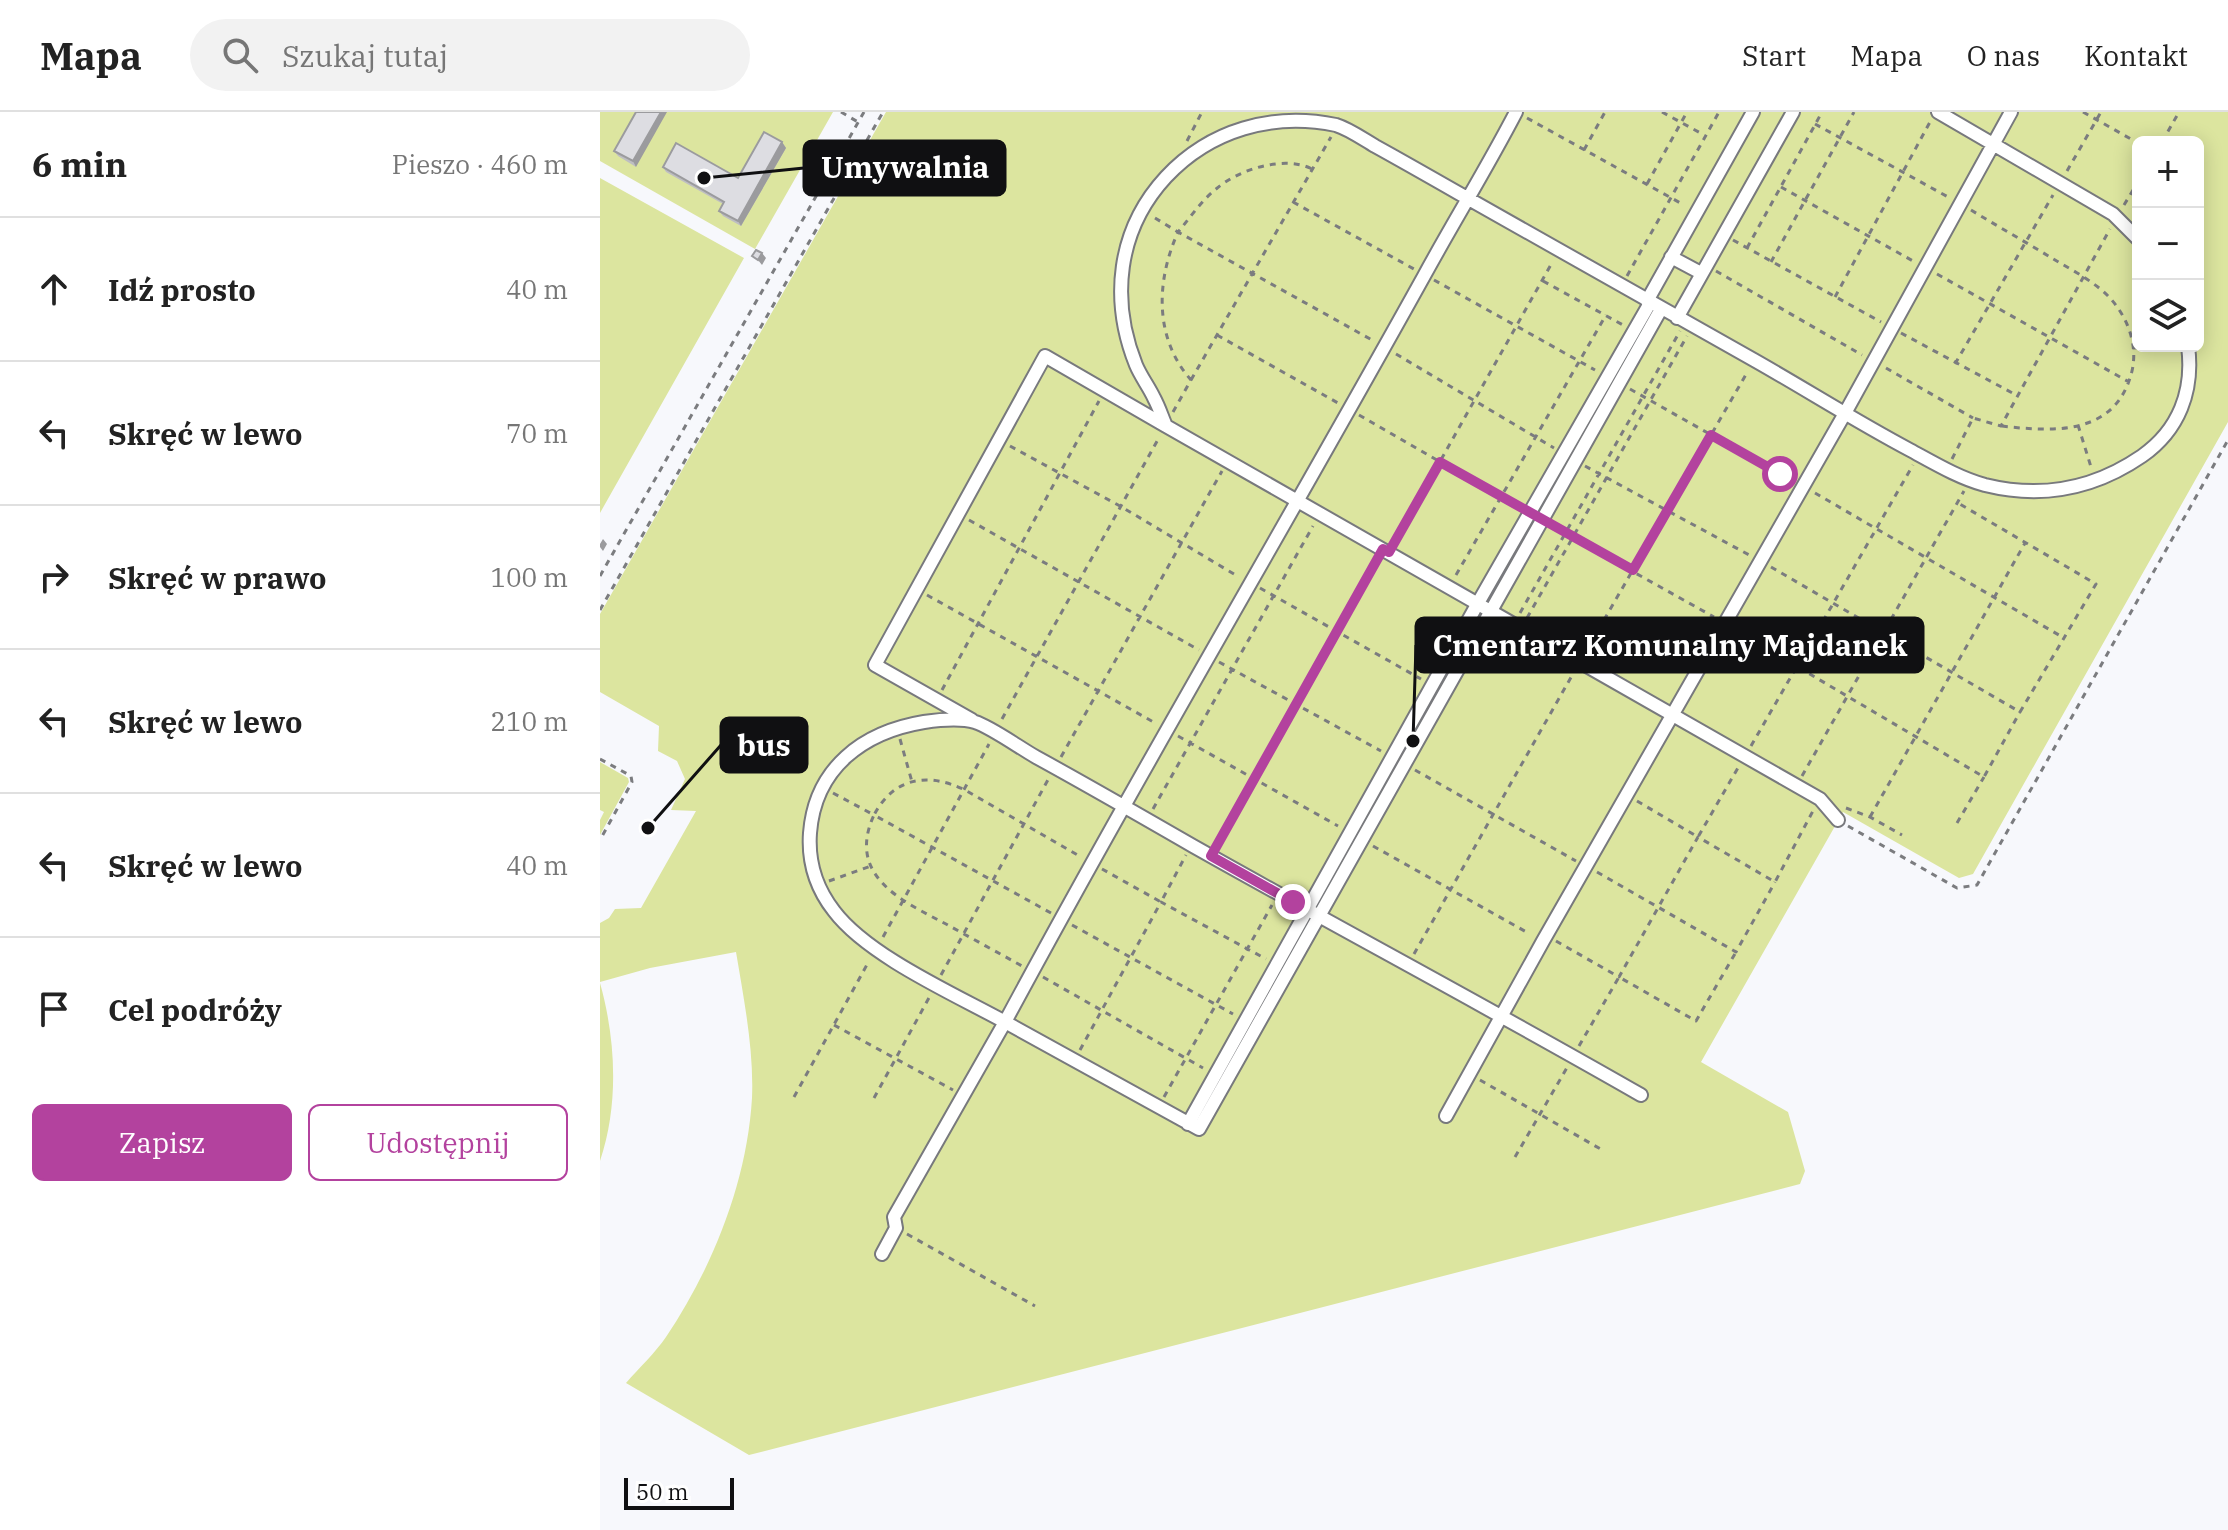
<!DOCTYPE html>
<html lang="pl">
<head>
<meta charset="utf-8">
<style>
	body { margin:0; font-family:"IBM Plex Serif",serif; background:#f2f2f2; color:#222 }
	.controls { position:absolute; right:24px; top:24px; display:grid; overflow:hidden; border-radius:12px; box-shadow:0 4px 20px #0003 }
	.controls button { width:72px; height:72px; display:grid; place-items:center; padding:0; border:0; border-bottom:2px solid #e0e0e0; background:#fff; color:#222; font:40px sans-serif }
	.scale { position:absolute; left:24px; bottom:20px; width:110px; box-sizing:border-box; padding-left:8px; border:4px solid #101012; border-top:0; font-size:22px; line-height:28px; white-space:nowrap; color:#101012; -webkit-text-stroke:6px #fff; paint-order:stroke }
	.stop { position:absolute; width:24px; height:24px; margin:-18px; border:6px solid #b3429e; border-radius:50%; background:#fff }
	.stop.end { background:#b3429e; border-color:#fff; box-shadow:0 2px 8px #0008 }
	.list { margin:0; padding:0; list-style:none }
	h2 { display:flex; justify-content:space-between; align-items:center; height:104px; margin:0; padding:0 32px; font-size:34px }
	h2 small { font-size:26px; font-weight:400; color:#767676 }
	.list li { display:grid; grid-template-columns:52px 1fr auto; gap:24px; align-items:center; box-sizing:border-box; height:144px; padding:0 32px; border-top:2px solid #e0e0e0 }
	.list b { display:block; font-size:30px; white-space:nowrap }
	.list em { font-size:26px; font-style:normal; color:#767676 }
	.actions { display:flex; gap:16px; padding:24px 32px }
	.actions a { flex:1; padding:18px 0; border:2px solid #b3429e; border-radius:12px; text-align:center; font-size:28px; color:#b3429e }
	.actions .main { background:#b3429e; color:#fff }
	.icon { flex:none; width:44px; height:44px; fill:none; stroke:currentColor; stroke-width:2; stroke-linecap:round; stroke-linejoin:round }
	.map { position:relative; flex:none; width:1628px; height:1418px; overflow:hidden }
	header { display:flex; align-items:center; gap:48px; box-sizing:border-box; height:112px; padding:0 40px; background:#fff; border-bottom:2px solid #e0e0e0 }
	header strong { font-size:38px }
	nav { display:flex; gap:44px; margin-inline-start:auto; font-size:28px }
	.search { width:560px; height:72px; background:#f2f2f2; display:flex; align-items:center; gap:20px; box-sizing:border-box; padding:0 28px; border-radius:44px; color:#767676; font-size:30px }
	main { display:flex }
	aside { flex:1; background:#fff }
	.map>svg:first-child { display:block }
	.green { fill:#dce59f; fill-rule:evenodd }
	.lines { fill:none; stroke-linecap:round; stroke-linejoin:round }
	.pedestrian-casing { stroke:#78797d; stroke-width:16 }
	.path { stroke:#7b7c7f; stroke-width:3; stroke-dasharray:6 6; stroke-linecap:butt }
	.pedestrian { stroke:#fff; stroke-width:12 }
	.wall { fill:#bebec2 }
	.shaded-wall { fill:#9b9b9e }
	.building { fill:#dddde2; stroke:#9b9b9e; stroke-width:2 }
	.route { stroke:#b3429e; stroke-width:10 }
	.leader { fill:none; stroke:#101012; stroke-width:3 }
	.callout-dot { fill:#101012; stroke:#fff; stroke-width:3 }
	.callout { fill:#101012; stroke:#101012; stroke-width:3 }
	.callout-label { font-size:30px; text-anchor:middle; font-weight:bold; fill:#fff }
</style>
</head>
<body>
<header>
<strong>Mapa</strong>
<div class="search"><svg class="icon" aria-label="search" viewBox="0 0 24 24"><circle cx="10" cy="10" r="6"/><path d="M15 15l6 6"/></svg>Szukaj tutaj</div>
<nav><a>Start</a><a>Mapa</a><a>O nas</a><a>Kontakt</a></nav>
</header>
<main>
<aside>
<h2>6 min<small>Pieszo · 460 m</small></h2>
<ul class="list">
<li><svg class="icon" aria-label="ahead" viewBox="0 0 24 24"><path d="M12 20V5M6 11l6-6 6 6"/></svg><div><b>Idź prosto</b></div><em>40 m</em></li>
<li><svg class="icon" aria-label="left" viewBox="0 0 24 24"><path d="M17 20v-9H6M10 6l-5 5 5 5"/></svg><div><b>Skręć w lewo</b></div><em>70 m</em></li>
<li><svg class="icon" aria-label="right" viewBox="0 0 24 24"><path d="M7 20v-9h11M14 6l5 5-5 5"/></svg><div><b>Skręć w prawo</b></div><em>100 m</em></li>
<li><svg class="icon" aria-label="left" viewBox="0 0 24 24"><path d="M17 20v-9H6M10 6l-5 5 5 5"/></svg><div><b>Skręć w lewo</b></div><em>210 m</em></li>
<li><svg class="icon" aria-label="left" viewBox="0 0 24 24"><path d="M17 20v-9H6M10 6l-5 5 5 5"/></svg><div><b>Skręć w lewo</b></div><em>40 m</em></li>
<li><svg class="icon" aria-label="arrive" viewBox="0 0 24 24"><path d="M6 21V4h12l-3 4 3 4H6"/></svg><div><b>Cel podróży</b></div></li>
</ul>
<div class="actions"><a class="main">Zapisz</a><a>Udostępnij</a></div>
</aside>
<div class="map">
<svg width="1628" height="1418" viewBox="0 0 1628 1418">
	<rect width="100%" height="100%" fill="#f7f8fc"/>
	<path class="green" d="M0,0H233L155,137L0,49Z
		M286,0H1628V310L1373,762L1359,766L1243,700L1101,950L1188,1000L1205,1059L1200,1072L149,1343L26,1271C39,1256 55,1241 66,1225C113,1155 147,1070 152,986C154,938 144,888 136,840L50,856L0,870V811L9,806L15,797L41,796L96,699L71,698L85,667L77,649L58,639L59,614L0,580V502ZM1538,30H1598V234H1538Z
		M0,66L144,146L0,401Z
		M0,650L28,666L29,670L0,723V708L4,700L0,698Z
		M0,871C16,928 19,993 0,1049Z"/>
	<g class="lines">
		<g class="pedestrian-casing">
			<path id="pedestrian" d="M916,0C887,56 854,109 824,164C686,413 540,659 405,910C354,882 268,844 234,799C216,776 208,749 210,721C215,656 263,620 324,610C338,608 361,606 375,610C391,615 420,636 436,645C489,674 541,704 593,734C742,818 893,898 1041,983
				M1338,0L1513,102L1538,127
				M1071,145L1101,161
				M1047,189L1153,0
				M1077,206L1193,0
				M372,608L275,553L445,244L566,314
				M1238,708L1220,687L566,314C562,305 559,295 554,286C549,275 541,265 536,253C510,188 517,118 566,65C610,18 672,0 736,13C749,17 763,27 775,34C804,50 832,66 860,82C958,138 1056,193 1154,248C1207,278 1257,310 1310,338C1334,351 1359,366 1385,373C1442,387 1494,377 1542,344C1579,318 1594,279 1588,234
				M846,1004L943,829L1244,303L1411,0
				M588,1012L878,491L1050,191
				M282,1142L296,1116L294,1105L405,910L599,1017L1061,197"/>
		</g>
		<path class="path" d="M241,0L258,10
			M1062,0L1104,23
			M1483,0L1538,31
			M927,6L1084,93
			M1215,12L1350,86
			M587,29L602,0
			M1562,30L1579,0
			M984,38L1005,0
			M1467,59L1501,0
			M1047,72L1087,0
			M1181,75L1313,149
			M693,90L814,157
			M1524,93L1538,70
			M1371,98C1397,114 1424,129 1450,145C1470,157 1494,169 1510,186C1528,206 1538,233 1532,259C1516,324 1455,320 1401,314
			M555,106L578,120C590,106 601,89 616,77C639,57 685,43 712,57
			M1133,128L1281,210
			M1147,136L1222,0
			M1171,150L1254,0
			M1116,159L1262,243
			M1337,162L1529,270
			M1027,164L1119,0
			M834,168L995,258
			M943,169L1023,213
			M1235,185L1330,10
			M1301,221L1418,284
			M617,223L738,291
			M1533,236L1570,234
			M796,242L954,336
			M1355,252L1453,83
			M1286,256L1373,306
			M591,268L731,25
			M1030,277L1191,368
			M573,300L591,268C554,226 556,169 578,120L772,228
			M759,303L918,395
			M1478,313L1491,355
			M410,334L520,394L639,465
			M1352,347L1373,306L1401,314L1510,117
			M985,354L1151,444
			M1215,381L1464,526
			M369,408L599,538
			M953,415L1114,505
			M794,431L953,149
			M1171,455L1420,600L1496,472L1358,391
			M856,463L1006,203
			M0,464L264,0
			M660,476L821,567
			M327,483L557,612
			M0,498L283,0
			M920,501L1080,219
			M927,506L1087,224
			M1137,519L1384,665L1420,600
			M986,539L1148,259
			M619,550L781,639
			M342,578L499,289
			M402,607L560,324
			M578,624L738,714
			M300,627L312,670
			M1151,634L1313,353
			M461,645L622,359
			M0,647L31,664L32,670L0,728
			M815,658L976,749
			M1202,664L1364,379
			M233,681L274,703C246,764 302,789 346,812C371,826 397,840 422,854
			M1037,689L1098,725L1139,654
			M1246,696L1270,705L1302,723
			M553,697L713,414
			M1270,705L1425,431
			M1357,711L1384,665
			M1248,714L1357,776L1377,773L1628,328
			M617,733L776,450
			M773,734L930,822
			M502,757L561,790L586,743
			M997,760L1136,840L1175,770
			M229,769L271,754
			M451,801L274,703C294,665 328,660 365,678L481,745
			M472,813L633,902
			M283,825L389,632
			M956,829L1019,865L1098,725L1175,770L1214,697
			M814,842L974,560
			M341,863L449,666
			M443,865L603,956
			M234,913L353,978
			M979,934L1019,865L1096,909L1136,840
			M480,938L561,790L666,847
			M880,968L1004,1039
			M194,985L269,849
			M564,985L672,793
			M274,986L330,884
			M915,1045L968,954
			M307,1122L435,1194"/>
		<use href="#pedestrian" class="pedestrian"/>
	</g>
	<path class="wall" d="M36,0V55L18,44L14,39Z
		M182,30L186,36L141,114L123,104L119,99L123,92L66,60L63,55L138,66Z"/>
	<path class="shaded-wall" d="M61,0H67L36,55L33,49Z
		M182,30L186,36L141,114L138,109Z
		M162,141L166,146L162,153L158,148Z
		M3,427L7,432L3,439L0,435V432Z"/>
	<path class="building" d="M36,0H61L33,49L14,39Z
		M164,20L182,30L138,109L119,99L124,90L63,55L76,31L138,66Z
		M156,138L162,141L158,148L152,144Z"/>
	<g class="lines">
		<path class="route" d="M693,790L611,744L783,437L789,440L840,350L1033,458L1111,323L1180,362"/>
	</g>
	<path class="leader" d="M104 66L204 56M813 629L816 533M48 716L121 633"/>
	<g class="callout-dot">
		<circle cx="104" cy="66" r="8"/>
		<circle cx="813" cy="629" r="8"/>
		<circle cx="48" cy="716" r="8"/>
	</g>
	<g class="callout">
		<rect x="204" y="29" width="201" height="54" rx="8"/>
		<rect x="816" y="506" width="507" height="54" rx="8"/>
		<rect x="121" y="606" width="86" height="54" rx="8"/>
	</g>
	<g class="callout-label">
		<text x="305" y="66">Umywalnia</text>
		<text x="1070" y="544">Cmentarz Komunalny Majdanek</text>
		<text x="164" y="644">bus</text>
	</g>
</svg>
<div class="controls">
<button>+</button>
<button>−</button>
<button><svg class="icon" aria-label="layers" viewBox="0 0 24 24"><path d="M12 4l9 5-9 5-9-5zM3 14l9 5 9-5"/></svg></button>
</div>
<div class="scale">50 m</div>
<div class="stop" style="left:1180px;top:362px"></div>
<div class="stop end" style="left:693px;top:790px"></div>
</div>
</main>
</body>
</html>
